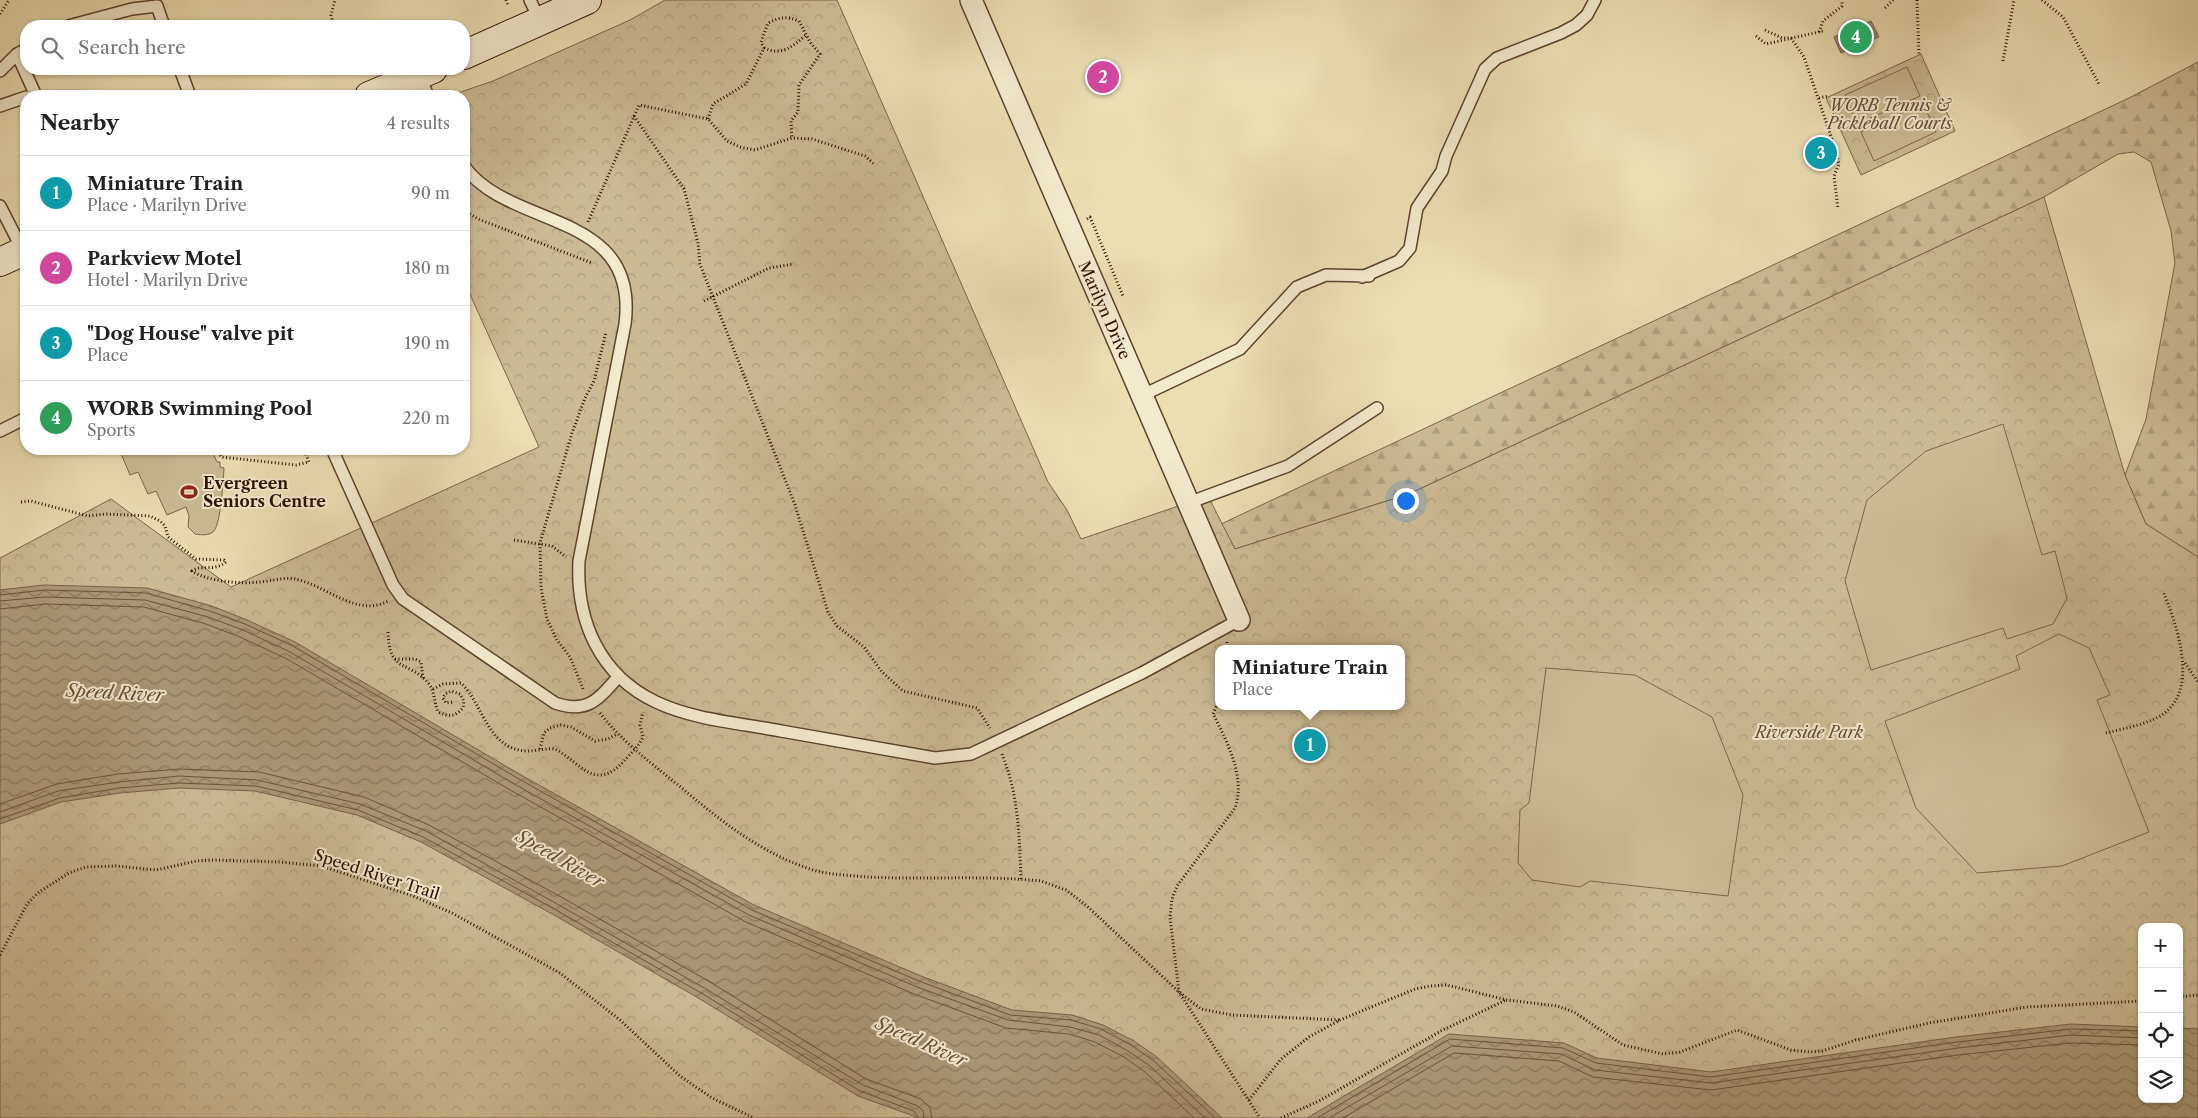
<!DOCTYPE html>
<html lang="en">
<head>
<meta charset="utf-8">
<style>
	body { margin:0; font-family:"Libre Caslon Text",serif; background:#f6f6f6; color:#222 }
	.controls { position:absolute; right:15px; bottom:15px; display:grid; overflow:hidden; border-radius:10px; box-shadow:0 1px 4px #0004 }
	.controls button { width:45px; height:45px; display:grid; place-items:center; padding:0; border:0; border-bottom:1px solid #e0e0e0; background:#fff; color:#222; font:25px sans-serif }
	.you { position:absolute; left:1405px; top:500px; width:18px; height:18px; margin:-12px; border:4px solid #fff; border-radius:50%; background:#1a73e8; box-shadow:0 0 0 8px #1a73e833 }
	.badge { display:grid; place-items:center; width:32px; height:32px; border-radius:50%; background:#8f2418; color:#fff; font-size:16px; font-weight:700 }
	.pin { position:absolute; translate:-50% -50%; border:2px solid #fff; box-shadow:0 1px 5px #0006 }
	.popup { position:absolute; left:1215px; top:645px; width:190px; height:65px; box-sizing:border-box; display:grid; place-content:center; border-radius:10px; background:#fff; filter:drop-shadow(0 1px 4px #0005); font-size:16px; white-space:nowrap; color:#767676 }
	.popup b { font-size:19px; color:#222 }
	.popup::after { content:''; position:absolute; left:50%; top:100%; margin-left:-10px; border:10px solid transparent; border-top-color:#fff }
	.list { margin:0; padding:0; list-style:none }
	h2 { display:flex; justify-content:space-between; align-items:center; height:65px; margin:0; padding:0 20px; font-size:21px }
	h2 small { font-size:16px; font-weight:400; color:#767676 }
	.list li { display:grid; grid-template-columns:32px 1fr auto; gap:15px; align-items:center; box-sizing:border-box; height:75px; padding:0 20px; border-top:1px solid #e0e0e0 }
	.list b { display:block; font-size:19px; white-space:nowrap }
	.list p { margin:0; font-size:16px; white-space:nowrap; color:#767676 }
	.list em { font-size:16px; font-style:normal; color:#767676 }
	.icon { flex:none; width:28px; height:28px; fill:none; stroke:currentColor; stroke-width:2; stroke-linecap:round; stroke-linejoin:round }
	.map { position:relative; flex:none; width:2198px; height:1118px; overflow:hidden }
	.search { position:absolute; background:#fff; box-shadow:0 1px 4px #0004; left:20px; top:20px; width:450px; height:55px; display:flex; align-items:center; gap:12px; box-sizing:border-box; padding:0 18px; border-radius:20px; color:#767676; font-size:19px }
	.panel { position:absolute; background:#fff; box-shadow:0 1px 4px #0004; left:20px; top:90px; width:450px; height:365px; border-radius:20px }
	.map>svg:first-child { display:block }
	.forest { fill:url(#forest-firs); stroke:#7c654a }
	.park { fill:url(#park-crowns); stroke:#7c654a; fill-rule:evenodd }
	.pitch { fill:#cbbb93; stroke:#7c654a }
	.water { fill:url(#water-waves); stroke:#786147 }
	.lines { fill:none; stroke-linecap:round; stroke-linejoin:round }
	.shore { stroke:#6b543b; stroke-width:1 }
	.service-casing { stroke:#5c432d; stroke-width:14 }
	.minor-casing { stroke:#5c432d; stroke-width:24 }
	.secondary-casing { stroke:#2c0f01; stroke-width:30 }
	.path { stroke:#2c0f01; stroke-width:3; stroke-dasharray:1 2.5; stroke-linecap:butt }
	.service { stroke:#f2eacc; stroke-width:11 }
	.minor { stroke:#f2eacc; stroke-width:21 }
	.secondary { stroke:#f2eacc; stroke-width:28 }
	.labels { text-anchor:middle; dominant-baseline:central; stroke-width:4; stroke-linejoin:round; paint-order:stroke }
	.park-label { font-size:16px; font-style:italic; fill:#644b34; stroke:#f2eacc }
	.street-label { font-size:16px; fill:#2c0f01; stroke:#f2eacc }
	.poi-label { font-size:16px; font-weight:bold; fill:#2c0f01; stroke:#f2eacc; text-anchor:start }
	.water-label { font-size:18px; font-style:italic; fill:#654d35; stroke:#f2eacc }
</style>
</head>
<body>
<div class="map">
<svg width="2198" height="1118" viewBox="0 0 2198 1118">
	<defs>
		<pattern id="forest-firs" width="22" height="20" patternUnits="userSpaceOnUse" patternTransform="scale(1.25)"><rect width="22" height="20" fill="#cbbb93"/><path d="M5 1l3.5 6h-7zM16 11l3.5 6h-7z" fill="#aea07d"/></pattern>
		<pattern id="park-crowns" width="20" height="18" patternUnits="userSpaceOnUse" patternTransform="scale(1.25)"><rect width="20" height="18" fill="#cbbb93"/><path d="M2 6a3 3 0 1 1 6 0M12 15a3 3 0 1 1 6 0" fill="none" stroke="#aea07d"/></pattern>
		<pattern id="water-waves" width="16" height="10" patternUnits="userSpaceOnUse" patternTransform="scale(1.25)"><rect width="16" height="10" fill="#aa9875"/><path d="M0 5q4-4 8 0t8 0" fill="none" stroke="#8b7a5e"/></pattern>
	</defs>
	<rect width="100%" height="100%" fill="#ebdeb1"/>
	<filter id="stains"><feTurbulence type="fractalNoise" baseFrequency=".004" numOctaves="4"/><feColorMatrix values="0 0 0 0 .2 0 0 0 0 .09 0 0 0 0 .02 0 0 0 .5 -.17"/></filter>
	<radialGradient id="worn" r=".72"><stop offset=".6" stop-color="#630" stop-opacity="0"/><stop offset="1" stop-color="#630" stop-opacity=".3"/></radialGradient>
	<path class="forest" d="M2198,62V557L2146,524L2125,475L2146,419L2175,263L2171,231L2151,162L2134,152L2118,154L2044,197L1409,494L1235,549L1221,524L2129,98Z"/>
	<path class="park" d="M665,0H837L1048,482L1067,510L1081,539L1208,496L1235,549L1409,494L2044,197L2125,475L2146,524L2198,557V1118H0V558L111,499L231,587L539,447L464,281V96H449L493,81L630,20ZM1219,649H1401V706H1219ZM2142,927H2179V1099H2142Z
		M1921,54L1955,131L1861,175L1826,98Z"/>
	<path class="pitch" d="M1907,67L1920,96L1857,124L1845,95Z
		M1923,103L1936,132L1874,161L1861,132Z
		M2003,424L2042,555L2055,551L2067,598L2053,624L2007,639L2003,628L1871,670L1845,581L1867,500L1926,451Z
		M119,449H211L217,462H220V467L224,468C223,482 221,522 214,531C209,536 202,535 195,534L188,527L189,516L186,507L167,515L156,491L148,494L138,472L130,475Z
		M2059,634L2089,648L2110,695L2097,700L2149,832L2062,866L1977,873L1916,808L1885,721L2020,669L2016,656Z
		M1546,668L1635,675L1712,717L1743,795L1728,896L1590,881L1580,887L1532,880L1518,863L1520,810L1529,803Z"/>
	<path class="water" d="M1871,21L1879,37L1841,53L1834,37Z
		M44,585L147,588L212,606L247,620L295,642L521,775L754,905L921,976L1012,1010L1072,1015L1103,1025L1134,1041L1157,1057L1222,1118H919L858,1096L700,999L554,915L421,842L357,815L255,791L179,788L120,793L61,802L0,824V590Z
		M2071,1024L2142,1027V1099H2179V1028L2198,1029V1118H1307L1449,1034L1564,1043L1597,1058L1711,1072L1956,1037Z"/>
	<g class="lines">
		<path class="shore" d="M1867,29L1870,30V35L1846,46L1843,45V39Z
			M0,595L45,590L146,593L210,611L245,624L293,646L519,779L752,910L919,981L1010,1015L1071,1020L1101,1029L1131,1045L1154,1061L1215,1118
			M0,601L45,597L145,600L208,617L243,630L290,652L516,785L749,915L917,987L1008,1020L1070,1027L1099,1035L1128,1051L1150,1066L1205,1118
			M0,609L45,604L144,607L206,624L240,637L287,659L512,791L746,922L914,994L1006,1028L1069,1034L1095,1042L1124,1057L1145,1072L1194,1118
			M0,804L57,784L118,774L179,769L259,772L364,797L429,825L563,898L710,982L866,1079L921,1099L930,1108L932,1118
			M0,812L58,791L119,782L179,776L257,780L360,804L426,831L559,905L706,989L863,1085L918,1106L923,1111L924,1118
			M0,819L60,798L119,788L179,783L256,786L358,810L423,837L556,910L703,994L860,1091L914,1111L918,1118
			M1317,1118L1450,1039L1563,1048L1596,1063L1711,1077L1957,1042L2071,1029L2142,1031
			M1329,1118L1452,1046L1561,1054L1595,1070L1711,1083L1958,1048L2071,1035L2142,1038
			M1343,1118L1454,1053L1559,1061L1593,1077L1711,1090L1958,1055L2071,1043L2142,1045"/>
		<g class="service-casing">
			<path id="service" d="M530,0L540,21
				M68,26L132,9L157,6L164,26
				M17,54L36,96
				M180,69L190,96
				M0,71L17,54L26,49
				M419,75L428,96
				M0,106L26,97
				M464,166C509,230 640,209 625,324L579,561C576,620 599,675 656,702C694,720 740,723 781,731C833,740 884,749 935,758L971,754L1142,673L1239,620
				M0,206L23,251
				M1362,277L1399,261L1410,248L1417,208L1442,171L1446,156L1485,69L1497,58L1561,33L1576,25L1587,15L1595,0
				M1143,395L1240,349L1297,287L1326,275L1369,276
				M0,431L26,418
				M332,449L393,585L403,599L555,703C587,714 598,700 618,677
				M1188,503L1288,466L1377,408"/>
		</g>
		<g class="minor-casing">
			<path id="minor" d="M971,0L1239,620"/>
		</g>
		<g class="secondary-casing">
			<path id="secondary" d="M464,55L587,0
				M369,96L433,69
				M0,262L26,250"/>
		</g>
		<path class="path" d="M506,0L508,5
			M1917,0L1919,55
			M2042,0L2063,17L2099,84
			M1885,8L1893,0
			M0,14L9,0
			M334,26L331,15L335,0
			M1765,30L1782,38H1791L1804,57L1835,148L1839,164L1834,176L1838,209
			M1819,32L1823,21L1842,6V2
			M1756,36L1766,44L1823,31
			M764,48C782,56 792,47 806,35
			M2003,61L2014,0
			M353,69L355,74
			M1819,98L1828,96
			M634,116L684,189L698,243L700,264L795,505L828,612L837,626L864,647L882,672L903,691L977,708L990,728
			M708,119L713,104L746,84L764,48L761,42L768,23C780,17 786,16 799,21L810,42L820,54L799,85L798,112L791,121L792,138
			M464,210L478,219L592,263
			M1087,219L1090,217L1123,296
			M588,222L639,105L708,119L727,141L740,147L755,150L792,138L812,139L865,156L874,164
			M704,301L769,268L794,264
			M217,449L221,457L296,465L309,462L304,449
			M21,502L31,501L88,516L105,514L150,516L160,521L165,526L168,537L196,559L224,560L226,562C214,572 201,564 192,571C209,582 241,584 260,582C272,581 283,577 295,579C326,585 357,618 388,601
			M514,540L552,546L566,557
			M388,632C389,674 409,660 428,683C435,691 434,702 438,712C450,717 454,717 463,708L464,701L460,694L451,691L445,694L443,698L446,703L452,702
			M1227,642V649
			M395,659H415L421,662L423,678
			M2185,663L2198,682
			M433,689L443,684L461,683C484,705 487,750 528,751C537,751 546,748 555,749C580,762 595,793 624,761C631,753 639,746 643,737L640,725L643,712
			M583,689L570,657L557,640L547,619L541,588L540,543L572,433L585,398L594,381L606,332
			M1219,700L1213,714C1227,741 1246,778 1235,808L1177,886L1172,899L1170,917L1179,992L1260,1118
			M600,713C623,743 654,765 683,789C722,822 759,851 807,868C826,875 847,875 867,877C925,880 984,875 1041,881L1066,890L1087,906L1179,992L1201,1009L1232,1015L1340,1020
			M2106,733C2125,728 2152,724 2167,711C2198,684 2176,623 2163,591
			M540,749L544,733L550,728L561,725L571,727L595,741L608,739L617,734
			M1002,754C1019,797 1019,834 1021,879
			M0,955L27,904L39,892L69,873L86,867L116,866L156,870L197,861L212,860L280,862L321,866L413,896L452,913L560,973L620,1020L680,1076L712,1098L754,1118
			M2179,997L2198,995
			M1249,1100L1281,1059L1309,1037L1340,1020L1415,989L1430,986L1447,985L1507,1000L1557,1006L1574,1012L1623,1045L1663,1054L1680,1052L1737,1030L1791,1050L1810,1052L1822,1051L1856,1040L1929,1023L2027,1007L2142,1001
			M1281,1118L1319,1101L1441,1031L1506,1000"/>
		<use href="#service" class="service"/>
		<use href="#minor" class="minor"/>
		<use href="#secondary" class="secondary"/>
	</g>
	<defs>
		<g id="stadium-bare" transform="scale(1.35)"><path d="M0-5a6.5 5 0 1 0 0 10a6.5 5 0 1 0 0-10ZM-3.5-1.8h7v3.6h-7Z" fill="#8f2418" stroke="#f2eacc" stroke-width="2.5" paint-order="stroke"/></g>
	</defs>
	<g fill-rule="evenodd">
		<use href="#stadium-bare" x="189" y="492"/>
	</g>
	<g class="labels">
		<g class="park-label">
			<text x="1890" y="105">WORB Tennis &amp;<tspan x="1890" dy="18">Pickleball Courts</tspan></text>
			<text x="1809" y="732">Riverside Park</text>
		</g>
		<g class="street-label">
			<text transform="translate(1105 310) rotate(66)">Marilyn Drive</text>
			<text transform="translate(377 874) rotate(18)">Speed River Trail</text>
		</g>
		<g class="poi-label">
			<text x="203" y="483">Evergreen<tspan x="203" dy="18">Seniors Centre</tspan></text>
		</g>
		<g class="water-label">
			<text transform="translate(115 693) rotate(3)">Speed River</text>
			<text transform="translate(560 859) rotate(30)">Speed River</text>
			<text transform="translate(921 1042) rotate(24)">Speed River</text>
		</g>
	</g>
	<rect width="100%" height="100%" filter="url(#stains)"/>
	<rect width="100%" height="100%" fill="url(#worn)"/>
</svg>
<div class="controls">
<button>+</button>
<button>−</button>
<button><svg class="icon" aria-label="locate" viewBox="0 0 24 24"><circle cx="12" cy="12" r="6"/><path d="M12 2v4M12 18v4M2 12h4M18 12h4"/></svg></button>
<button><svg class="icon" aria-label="layers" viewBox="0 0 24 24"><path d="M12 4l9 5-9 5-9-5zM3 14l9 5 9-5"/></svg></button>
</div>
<div class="you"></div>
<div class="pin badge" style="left:1310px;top:745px;background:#0f9aa8">1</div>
<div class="popup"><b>Miniature Train</b>Place</div>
<div class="pin badge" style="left:1103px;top:77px;background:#d1479c">2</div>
<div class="pin badge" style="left:1821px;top:153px;background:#0f9aa8">3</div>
<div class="pin badge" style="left:1856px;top:37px;background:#2e9e5b">4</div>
<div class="search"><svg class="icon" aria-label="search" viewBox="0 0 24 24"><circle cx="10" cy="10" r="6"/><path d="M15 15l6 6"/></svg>Search here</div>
<section class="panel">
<h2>Nearby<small>4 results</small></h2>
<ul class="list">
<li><span class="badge" style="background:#0f9aa8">1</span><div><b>Miniature Train</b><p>Place · Marilyn Drive</p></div><em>90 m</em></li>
<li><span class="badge" style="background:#d1479c">2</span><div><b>Parkview Motel</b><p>Hotel · Marilyn Drive</p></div><em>180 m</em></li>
<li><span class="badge" style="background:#0f9aa8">3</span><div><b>&quot;Dog House&quot; valve pit</b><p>Place</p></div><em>190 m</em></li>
<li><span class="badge" style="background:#2e9e5b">4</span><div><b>WORB Swimming Pool</b><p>Sports</p></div><em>220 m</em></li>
</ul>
</section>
</div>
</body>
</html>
